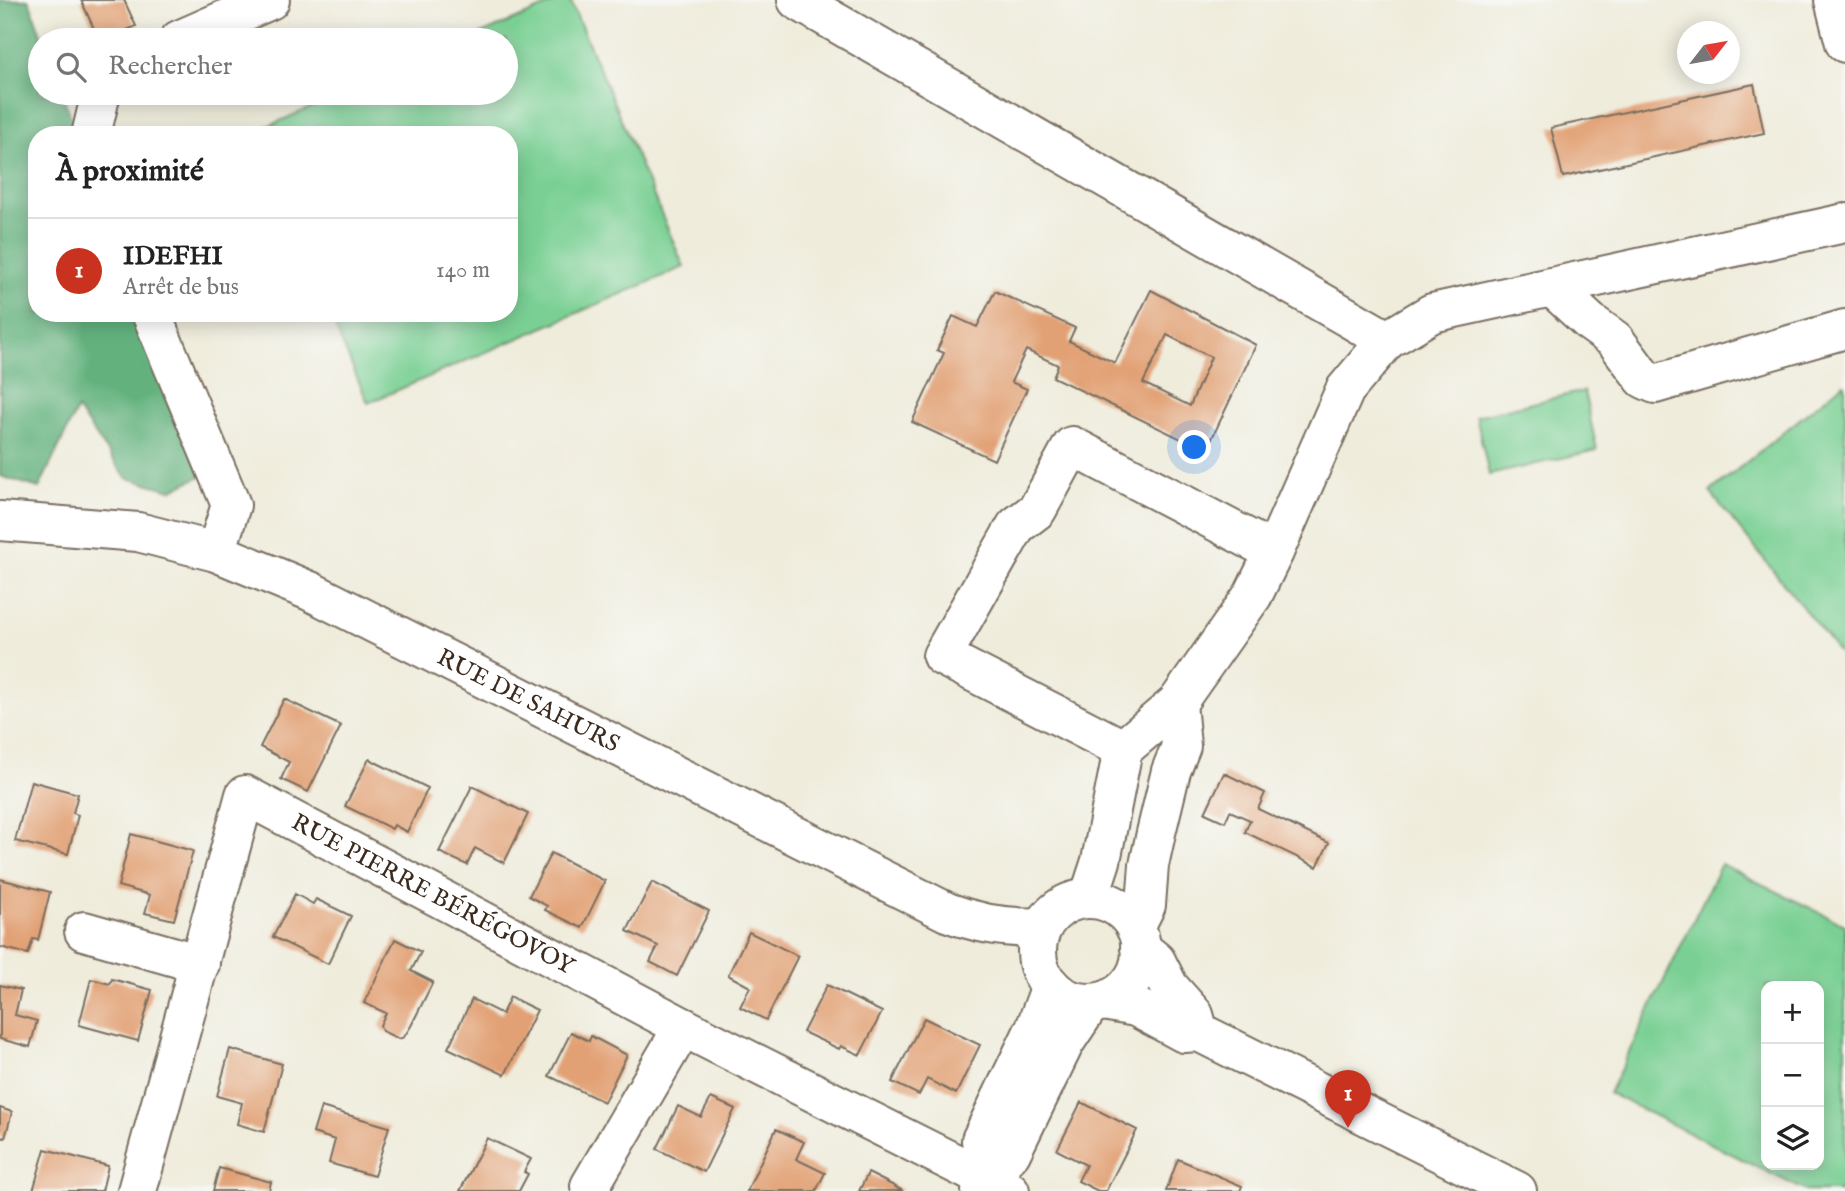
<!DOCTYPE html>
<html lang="fr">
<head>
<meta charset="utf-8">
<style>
	body { margin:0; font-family:"IM FELL English",serif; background:#f2f2f2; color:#222 }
	.controls { position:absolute; right:21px; bottom:21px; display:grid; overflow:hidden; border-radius:14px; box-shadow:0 4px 18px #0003 }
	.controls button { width:63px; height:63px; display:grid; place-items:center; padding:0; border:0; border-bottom:2px solid #e0e0e0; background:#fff; color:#222; font:35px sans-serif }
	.compass { position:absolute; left:1677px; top:21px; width:63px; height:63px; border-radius:50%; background:#fff; box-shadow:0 4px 18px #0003; rotate:59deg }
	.you { position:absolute; left:1195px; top:448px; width:24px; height:24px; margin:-18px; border:5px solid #fff; border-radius:50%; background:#1a73e8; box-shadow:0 0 0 10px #1a73e833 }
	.badge { display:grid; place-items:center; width:46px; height:46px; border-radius:50%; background:#c8321e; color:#fff; font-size:23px; font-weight:700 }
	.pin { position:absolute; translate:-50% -58px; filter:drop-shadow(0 2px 4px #0008) }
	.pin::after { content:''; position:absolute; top:37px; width:24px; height:21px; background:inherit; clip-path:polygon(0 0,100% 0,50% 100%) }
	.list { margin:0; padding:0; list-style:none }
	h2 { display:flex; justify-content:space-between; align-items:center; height:91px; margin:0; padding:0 28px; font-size:30px }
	h2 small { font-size:23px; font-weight:400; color:#767676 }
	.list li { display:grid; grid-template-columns:46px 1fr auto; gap:21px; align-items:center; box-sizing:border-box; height:105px; padding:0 28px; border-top:2px solid #e0e0e0 }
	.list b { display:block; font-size:26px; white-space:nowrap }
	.list p { margin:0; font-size:23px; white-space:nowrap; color:#767676 }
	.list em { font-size:23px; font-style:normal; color:#767676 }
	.icon { flex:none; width:38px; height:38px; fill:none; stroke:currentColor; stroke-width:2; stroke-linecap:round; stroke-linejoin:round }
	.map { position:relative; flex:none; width:1845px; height:1191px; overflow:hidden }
	.search { position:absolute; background:#fff; box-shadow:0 4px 18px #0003; left:28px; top:28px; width:490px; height:77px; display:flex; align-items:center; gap:18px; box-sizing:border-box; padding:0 24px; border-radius:38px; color:#767676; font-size:26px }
	.panel { position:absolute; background:#fff; box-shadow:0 4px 18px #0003; left:28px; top:126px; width:490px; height:196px; border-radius:28px }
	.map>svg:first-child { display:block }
	.green { fill:#7ad094; stroke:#5a7d59; stroke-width:2; fill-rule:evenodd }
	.forest { fill:#63b27e; stroke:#4f6e4e; stroke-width:2 }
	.building { fill:#e2a175; fill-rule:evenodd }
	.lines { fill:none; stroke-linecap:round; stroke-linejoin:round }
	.minor-casing { stroke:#7a6e60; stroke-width:42 }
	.minor { stroke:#fff; stroke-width:38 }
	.labels { text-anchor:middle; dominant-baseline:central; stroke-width:5; stroke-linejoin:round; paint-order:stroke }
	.street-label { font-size:24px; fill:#3b2a1e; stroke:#f6f6f2 }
</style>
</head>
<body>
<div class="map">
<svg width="1845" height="1191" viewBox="0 0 1845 1191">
	<rect width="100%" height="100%" fill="#f6f6f2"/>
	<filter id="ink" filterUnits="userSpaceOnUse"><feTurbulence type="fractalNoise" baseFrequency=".0143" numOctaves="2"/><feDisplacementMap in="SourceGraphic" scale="14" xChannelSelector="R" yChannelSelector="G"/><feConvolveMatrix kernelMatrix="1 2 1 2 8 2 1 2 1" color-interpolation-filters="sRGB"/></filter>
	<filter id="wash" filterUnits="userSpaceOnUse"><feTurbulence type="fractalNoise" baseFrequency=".00686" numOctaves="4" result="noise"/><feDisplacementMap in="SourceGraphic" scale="28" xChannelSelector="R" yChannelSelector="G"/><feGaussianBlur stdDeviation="1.57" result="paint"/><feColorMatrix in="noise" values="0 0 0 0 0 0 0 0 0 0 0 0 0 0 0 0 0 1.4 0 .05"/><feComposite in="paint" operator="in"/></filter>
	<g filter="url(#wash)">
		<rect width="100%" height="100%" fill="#efecdb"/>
		<path class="green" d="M561,0H570L684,267L368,403L329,313H509V135H252V133L345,93H506V40H467Z
			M1844,383L1845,384V660L1710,492Z
			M1584,391L1597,450L1489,475L1476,416Z
			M1721,864L1845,925V1191H1806L1609,1093ZM1819,986V1165H1766V986Z"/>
		<path class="forest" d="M0,0H29L43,40H40V93H62L77,135H37V313H142L201,476L171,490L126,478L77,409L39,488L0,476Z"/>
		<g id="blocks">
			<path class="building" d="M81,0H124L136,26L105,40H99Z
				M1754,84L1764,133L1563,177L1551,128Z
				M1151,290L1256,345L1206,451L1053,377L1058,365L1026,350L1011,382L1027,389L994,460L912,422L944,353L937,350L953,316L977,327L995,291L1075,328L1069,341L1115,363ZM1167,335L1211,357L1190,406L1143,383Z
				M284,699L341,726L308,792L281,779L289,762L260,747Z
				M369,759L428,788L407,832L394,825L392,829L345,806Z
				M1224,773L1265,793L1258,809L1329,843L1317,867L1245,832L1250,820L1230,811L1225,822L1205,813Z
				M31,781L78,794L73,813L78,815L68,854L15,841Z
				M472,786L528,814L504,863L475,848L467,865L439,852Z
				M131,834L193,851L174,920L145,913L150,895L118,886Z
				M551,853L605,881L582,928L545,910L547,906L529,896Z
				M0,879L50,892L38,940L33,939L28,954L0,947Z
				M652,882L709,911L677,976L650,962L658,946L627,931Z
				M295,894L313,904L316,899L351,916L328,964L273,937Z
				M749,932L798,956L766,1020L740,1007L750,987L728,975Z
				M395,939L421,952L411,971L433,982L411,1026L404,1037L399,1039L382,1031L380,1025L386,1013L364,1003Z
				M91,979L110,984L112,979L152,990L138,1041L79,1025Z
				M0,985L21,990L15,1015L37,1021L30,1047L0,1039Z
				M827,985L882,1012L860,1055L841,1046L839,1049L803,1032Z
				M510,997L537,1010L505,1075L448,1048L472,999L502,1014Z
				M924,1018L980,1045L956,1094L927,1079L919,1095L892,1082Z
				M571,1032L589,1041L591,1036L627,1055L604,1102L549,1076Z
				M230,1049L282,1064L264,1132L237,1124L242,1103L217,1096Z
				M711,1098L735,1109L704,1172L657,1149L678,1106L701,1117Z
				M1081,1102L1137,1130L1106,1191H1098L1078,1181L1086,1165L1057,1150Z
				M321,1107L389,1127L374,1176L329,1163L335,1140L313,1133Z
				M0,1108L12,1112L5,1138L0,1137Z
				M776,1129L804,1142L796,1159L825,1173L816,1191H747Z
				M487,1138L531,1159L524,1172L528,1174L519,1191H460Z
				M45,1149L108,1166L102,1191H33Z
				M1178,1159L1242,1186L1240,1191H1166Z
				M219,1168L271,1182L269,1191H213Z
				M868,1173L892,1185L903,1191H859Z"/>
		</g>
	</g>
	<g filter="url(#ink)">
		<use href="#blocks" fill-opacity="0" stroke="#7a6e60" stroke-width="2"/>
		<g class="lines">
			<g class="minor-casing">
				<g id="minor">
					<path d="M797,0L1387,340"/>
					<path d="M1834,0L1845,43"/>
					<path d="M179,40L270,0"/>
					<path d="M91,135L101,93"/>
					<path d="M1552,287L1590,322L1615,340L1644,379L1655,384L1845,329"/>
					<path d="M151,313L231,505L216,552"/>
					<path id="s1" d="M0,521L138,532L216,552L310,591L947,912C976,923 1010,929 1041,927"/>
					<path d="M1123,749L942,656L1016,526L1037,510L1072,446L1274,552"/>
					<path d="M1089,898L1101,861L1123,749L1177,703L1253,595L1274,552L1345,390L1387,340L1432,313L1845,223"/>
					<circle cx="1089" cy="951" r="52"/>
					<path d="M1135,927L1146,905L1149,865L1156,833L1171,771L1181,746L1177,703"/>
					<path d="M84,931L200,964"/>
					<path d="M1140,948L1156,961L1169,987L1194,1015L1199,1032"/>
					<path d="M1104,1001L1136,1007L1184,1033L1199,1032L1517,1191"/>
					<path d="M986,1179L981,1140L1036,1026L1051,986"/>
					<path d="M590,1186L683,1027"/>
					<path id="s2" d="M137,1191L245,795L683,1027L1010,1191"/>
					<path d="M981,1191L986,1179L1011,1153L1065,1042L1091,1003"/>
				</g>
			</g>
			<use href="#minor" class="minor"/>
		</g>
	</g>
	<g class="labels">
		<g class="street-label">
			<text stroke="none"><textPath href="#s1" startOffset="565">RUE DE SAHURS</textPath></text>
			<text stroke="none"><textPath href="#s2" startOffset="623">RUE PIERRE BÉRÉGOVOY</textPath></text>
		</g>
	</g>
</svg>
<div class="controls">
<button>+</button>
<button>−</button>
<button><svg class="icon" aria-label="layers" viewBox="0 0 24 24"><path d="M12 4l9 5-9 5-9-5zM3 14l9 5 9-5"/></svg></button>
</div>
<svg class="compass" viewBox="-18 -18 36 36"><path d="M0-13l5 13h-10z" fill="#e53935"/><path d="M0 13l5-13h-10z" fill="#767676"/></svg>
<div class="you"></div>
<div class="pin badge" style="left:1348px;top:1128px">1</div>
<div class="search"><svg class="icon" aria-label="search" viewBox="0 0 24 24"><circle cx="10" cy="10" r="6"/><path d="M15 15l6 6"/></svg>Rechercher</div>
<section class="panel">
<h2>À proximité<small></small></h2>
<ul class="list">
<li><span class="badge">1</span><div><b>IDEFHI</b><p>Arrêt de bus</p></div><em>140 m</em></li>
</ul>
</section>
</div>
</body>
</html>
